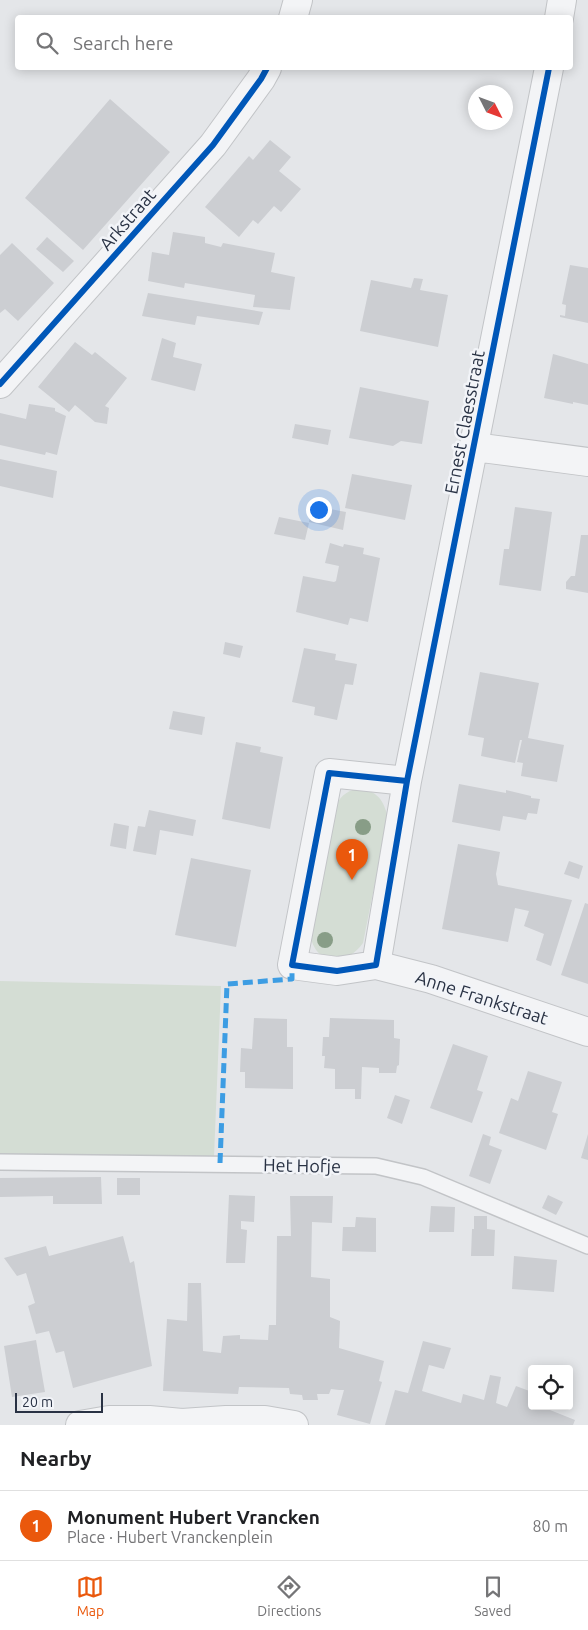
<!DOCTYPE html>
<html lang="en">
<head>
<meta charset="utf-8">
<style>
	body { margin:0; font-family:Ubuntu,sans-serif; background:#f6f6f6; color:#202124 }
	.controls { position:absolute; right:15px; bottom:15px; display:grid; overflow:hidden; border-radius:5px; box-shadow:0 2px 12px #0003 }
	.controls button { width:45px; height:45px; display:grid; place-items:center; padding:0; border:0; border-bottom:1px solid #e0e0e0; background:#fff; color:#202124; font:25px sans-serif }
	.compass { position:absolute; left:468px; top:85px; width:45px; height:45px; border-radius:50%; background:#fff; box-shadow:0 2px 12px #0003; rotate:132deg }
	.scale { position:absolute; left:15px; bottom:12px; width:88px; box-sizing:border-box; padding-left:5px; border:2px solid #293244; border-top:0; font-size:14px; line-height:18px; white-space:nowrap; color:#293244; -webkit-text-stroke:4px #f2f4f8; paint-order:stroke }
	.you { position:absolute; left:318px; top:509px; width:18px; height:18px; margin:-12px; border:4px solid #fff; border-radius:50%; background:#1a73e8; box-shadow:0 0 0 8px #1a73e833 }
	.badge { display:grid; place-items:center; width:32px; height:32px; border-radius:50%; background:#ea580c; color:#fff; font-size:16px; font-weight:700 }
	.pin { position:absolute; translate:-50% -41px; filter:drop-shadow(0 1px 2px #0008) }
	.pin::after { content:''; position:absolute; top:26px; width:18px; height:15px; background:inherit; clip-path:polygon(0 0,100% 0,50% 100%) }
	.list { margin:0; padding:0; list-style:none }
	h2 { display:flex; justify-content:space-between; align-items:center; height:65px; margin:0; padding:0 20px; font-size:21px }
	h2 small { font-size:16px; font-weight:400; color:#757577 }
	.list li { display:grid; grid-template-columns:32px 1fr auto; gap:15px; align-items:center; box-sizing:border-box; height:70px; padding:0 20px; border-top:1px solid #e0e0e0 }
	.list b { display:block; font-size:19px; white-space:nowrap }
	.list p { margin:0; font-size:16px; white-space:nowrap; color:#757577 }
	.list em { font-size:16px; font-style:normal; color:#757577 }
	.icon { flex:none; width:28px; height:28px; fill:none; stroke:currentColor; stroke-width:2; stroke-linecap:round; stroke-linejoin:round }
	.map { position:relative; flex:none; width:588px; height:1425px; overflow:hidden }
	.search { position:absolute; background:#fff; box-shadow:0 2px 12px #0003; left:15px; right:15px; top:15px; height:55px; display:flex; align-items:center; gap:12px; box-sizing:border-box; padding:0 18px; border-radius:5px; color:#757577; font-size:19px }
	.sheet { height:135px; background:#fff }
	nav { display:flex; justify-content:space-around; align-items:center; box-sizing:border-box; height:70px; border-top:1px solid #e0e0e0; background:#fff; font-size:14px; color:#757577 }
	nav a { display:grid; justify-items:center; gap:2px }
	nav .on { color:#ea580c }
	.map>svg:first-child { display:block }
	.green { fill:#d4ddd4 }
	.building { fill:#ccced2 }
	.lines { fill:none; stroke-linecap:round; stroke-linejoin:round }
	.service-casing { stroke:#c2c4c7; stroke-width:18 }
	.minor-casing { stroke:#c2c4c7; stroke-width:30 }
	.service { stroke:#f3f4f6; stroke-width:15 }
	.minor { stroke:#f3f4f6; stroke-width:28 }
	.quiet { stroke:#3d9de3; stroke-width:5; stroke-dasharray:10 5; stroke-linecap:butt }
	.cycleway-casing { stroke:#f2f4f8; stroke-width:9 }
	.cycleway { stroke:#0057b8; stroke-width:6 }
	.tree { fill:#889d87 }
	.labels { text-anchor:middle; dominant-baseline:central; stroke-width:5; stroke-linejoin:round; paint-order:stroke }
	.street-label { font-size:18px; fill:#293244; stroke:#f2f4f8 }
</style>
</head>
<body>
<div class="map">
<svg width="588" height="1425" viewBox="0 0 588 1425">
	<rect width="100%" height="100%" fill="#e4e6e9"/>
	<path class="green" d="M361,788C379,793 383,800 388,817L363,943C345,968 314,965 310,933L336,805C342,794 349,790 361,788Z
		M0,981L221,986L214,1157L0,1156Z"/>
	<path class="building" d="M110,99L170,152L83,250L25,198Z
		M270,140L291,157L279,171L301,189L281,212L274,206L258,224L253,220L239,237L205,207L249,156L253,160Z
		M173,232L205,237V243L221,247L223,243L275,253L271,272L295,277L290,310L253,307L255,295L185,283L184,288L148,281L152,252L169,255Z
		M47,237L74,261L63,272L36,249Z
		M12,243L54,283L18,321L5,309L0,313V255Z
		M570,265L588,268V323L560,317V315L565,316L566,305L562,304Z
		M414,278L423,279L420,290L448,295L438,347L360,331L371,280L411,288Z
		M148,293L263,312L259,325L197,316L195,325L142,316Z
		M162,338L176,343L173,357L202,364L195,391L151,380Z
		M75,342L92,355L95,352L127,378L105,406L109,408L107,424L95,422L75,405L69,412L38,387Z
		M553,354L588,364V405L573,402V404L544,398Z
		M360,387L429,401L422,444L401,441L393,446L349,438Z
		M29,404L55,408V411L66,416L57,455L46,452L45,455L0,445V413L26,419Z
		M295,424L331,430L328,445L292,438Z
		M0,459L57,471L53,498L0,486Z
		M352,474L412,485L405,520L345,508Z
		M314,506L346,512L343,530L309,522L311,510Z
		M515,507L552,512L541,591L499,585L504,549H509Z
		M279,517L309,523L305,540L274,534Z
		M581,535H588V593L566,589V582L571,576H575Z
		M330,543L343,547L344,544L364,548L363,554L380,558L368,622L350,618L348,625L296,612L303,576L334,582L336,581L339,566L325,563Z
		M225,642L243,646L240,658L223,654Z
		M304,648L336,654L335,660L357,664L353,685L345,684L337,720L314,715L315,707L292,702Z
		M480,672L539,683L528,738L564,745L557,782L521,776L523,763L517,762L522,740H520L515,763L481,756L484,738L468,735Z
		M173,711L205,717L202,735L169,729Z
		M236,742L261,747L260,752L283,757L270,829L222,819Z
		M459,784L506,793V790L531,796V798L540,799L537,814L528,813L526,820L503,816L500,831L452,822Z
		M149,810L196,820L193,836L160,830L156,855L133,851L138,826L145,827Z
		M114,823L129,826L126,849L110,846Z
		M458,844L500,852L496,874L498,885L572,900L551,966L536,960L544,934L524,926L529,911L515,908L508,942L442,929Z
		M191,858L251,870L236,947L175,935Z
		M569,861L583,866L579,879L564,874Z
		M585,903L588,904V984L561,975Z
		M254,1018L287,1019V1047H293V1089L245,1088V1072H240L241,1048L252,1049Z
		M330,1018L394,1020V1038L400,1039L399,1065L397,1066L396,1073H379V1068L362,1067L361,1099H355V1089H335V1069L324,1068L325,1056H322L323,1037H329Z
		M453,1044L488,1056L477,1090L483,1092L472,1123L430,1108Z
		M528,1071L562,1082L552,1112L558,1114L546,1150L499,1133L511,1098L518,1101Z
		M395,1095L410,1100L402,1124L387,1118Z
		M483,1134L491,1137L489,1145L502,1150L490,1184L469,1176Z
		M588,1134V1160L581,1158Z
		M101,1177L102,1204H53V1196L0,1197V1178Z
		M117,1178H140V1195H117Z
		M229,1195L255,1196L254,1222L241,1221V1229L247,1230L245,1263H226Z
		M548,1195L563,1202L556,1215L542,1208Z
		M290,1196H333L332,1223L312,1222L311,1277L330,1279V1317L340,1321L339,1348L384,1361L379,1381L382,1382L370,1424L337,1415L344,1390H339L331,1389L329,1394H317L318,1400H303L302,1395L290,1394L289,1388L239,1387L238,1394L163,1391L167,1319L187,1321L188,1283H201L203,1351L221,1353L223,1336L240,1335V1339L268,1340L269,1325H276L277,1236H291Z
		M431,1206L455,1207L454,1232H429Z
		M474,1216H487V1229L495,1230L494,1256H471L472,1229H474Z
		M356,1217L376,1218V1252L342,1251L343,1227H355Z
		M123,1236L130,1263L134,1261L152,1366L73,1388L64,1351L56,1353L49,1331L36,1334L28,1306L35,1303L26,1273L17,1276L4,1258L46,1246L49,1256Z
		M514,1256L557,1260L554,1292L512,1289Z
		M36,1340L45,1392L12,1397L4,1346Z
		M423,1341L451,1348L444,1369L429,1365L422,1391L461,1403L463,1394L484,1400L490,1375L501,1377L496,1403L507,1407L516,1386L532,1392V1406H545V1408L575,1420L573,1425H385L395,1390L408,1393Z"/>
	<g class="lines">
		<g class="service-casing">
			<path id="service" d="M0,1162L376,1166L423,1177L588,1246"/>
		</g>
		<g class="minor-casing">
			<path id="minor" d="M293,18L298,0
				M559,18L562,0
				M0,384L213,145L261,79L267,68
				M474,447L588,462
				M407,781L329,773L292,965L337,971L376,965L407,781L549,68
				M376,965L431,979L588,1032
				M80,1425L109,1420H149L182,1423L226,1420H265L294,1425"/>
		</g>
		<use href="#service" class="service"/>
		<use href="#minor" class="minor"/>
		<path class="quiet" d="M220,1163L227,984L292,979V965"/>
		<g class="cycleway-casing">
			<path id="cycleway" d="M0,384L213,145L261,79L267,68
				M407,781L329,773L292,965L337,971L376,965L407,781L549,68"/>
		</g>
		<use href="#cycleway" class="cycleway"/>
	</g>
	<g class="tree">
		<circle cx="363" cy="827" r="8"/>
		<circle cx="325" cy="940" r="8"/>
	</g>
	<g class="labels">
		<g class="street-label">
			<text transform="translate(127 219) rotate(-49)">Arkstraat</text>
			<text transform="translate(464 422) rotate(-79)">Ernest Claesstraat</text>
			<text transform="translate(482 997) rotate(18)">Anne Frankstraat</text>
			<text transform="translate(302 1165) rotate(1)">Het Hofje</text>
		</g>
	</g>
</svg>
<div class="controls">
<button><svg class="icon" aria-label="locate" viewBox="0 0 24 24"><circle cx="12" cy="12" r="6"/><path d="M12 2v4M12 18v4M2 12h4M18 12h4"/></svg></button>
</div>
<svg class="compass" viewBox="-18 -18 36 36"><path d="M0-13l5 13h-10z" fill="#e53935"/><path d="M0 13l5-13h-10z" fill="#757577"/></svg>
<div class="scale">20 m</div>
<div class="you"></div>
<div class="pin badge" style="left:352px;top:880px">1</div>
<div class="search"><svg class="icon" aria-label="search" viewBox="0 0 24 24"><circle cx="10" cy="10" r="6"/><path d="M15 15l6 6"/></svg>Search here</div>
</div>
<section class="sheet">
<h2>Nearby<small></small></h2>
<ul class="list">
<li><span class="badge">1</span><div><b>Monument Hubert Vrancken</b><p>Place · Hubert Vranckenplein</p></div><em>80 m</em></li>
</ul>
</section>
<nav>
<a class="on"><svg class="icon" aria-label="map" viewBox="0 0 24 24"><path d="M3 6l6-2 6 2 6-2v14l-6 2-6-2-6 2zM9 4v14M15 6v14"/></svg>Map</a>
<a><svg class="icon" aria-label="directions" viewBox="0 0 24 24"><path d="M12 3l9 9-9 9-9-9zM9 14v-3h6M13 9l2 2-2 2"/></svg>Directions</a>
<a><svg class="icon" aria-label="saved" viewBox="0 0 24 24"><path d="M7 4h10v16l-5-4-5 4z"/></svg>Saved</a>
</nav>
</body>
</html>
